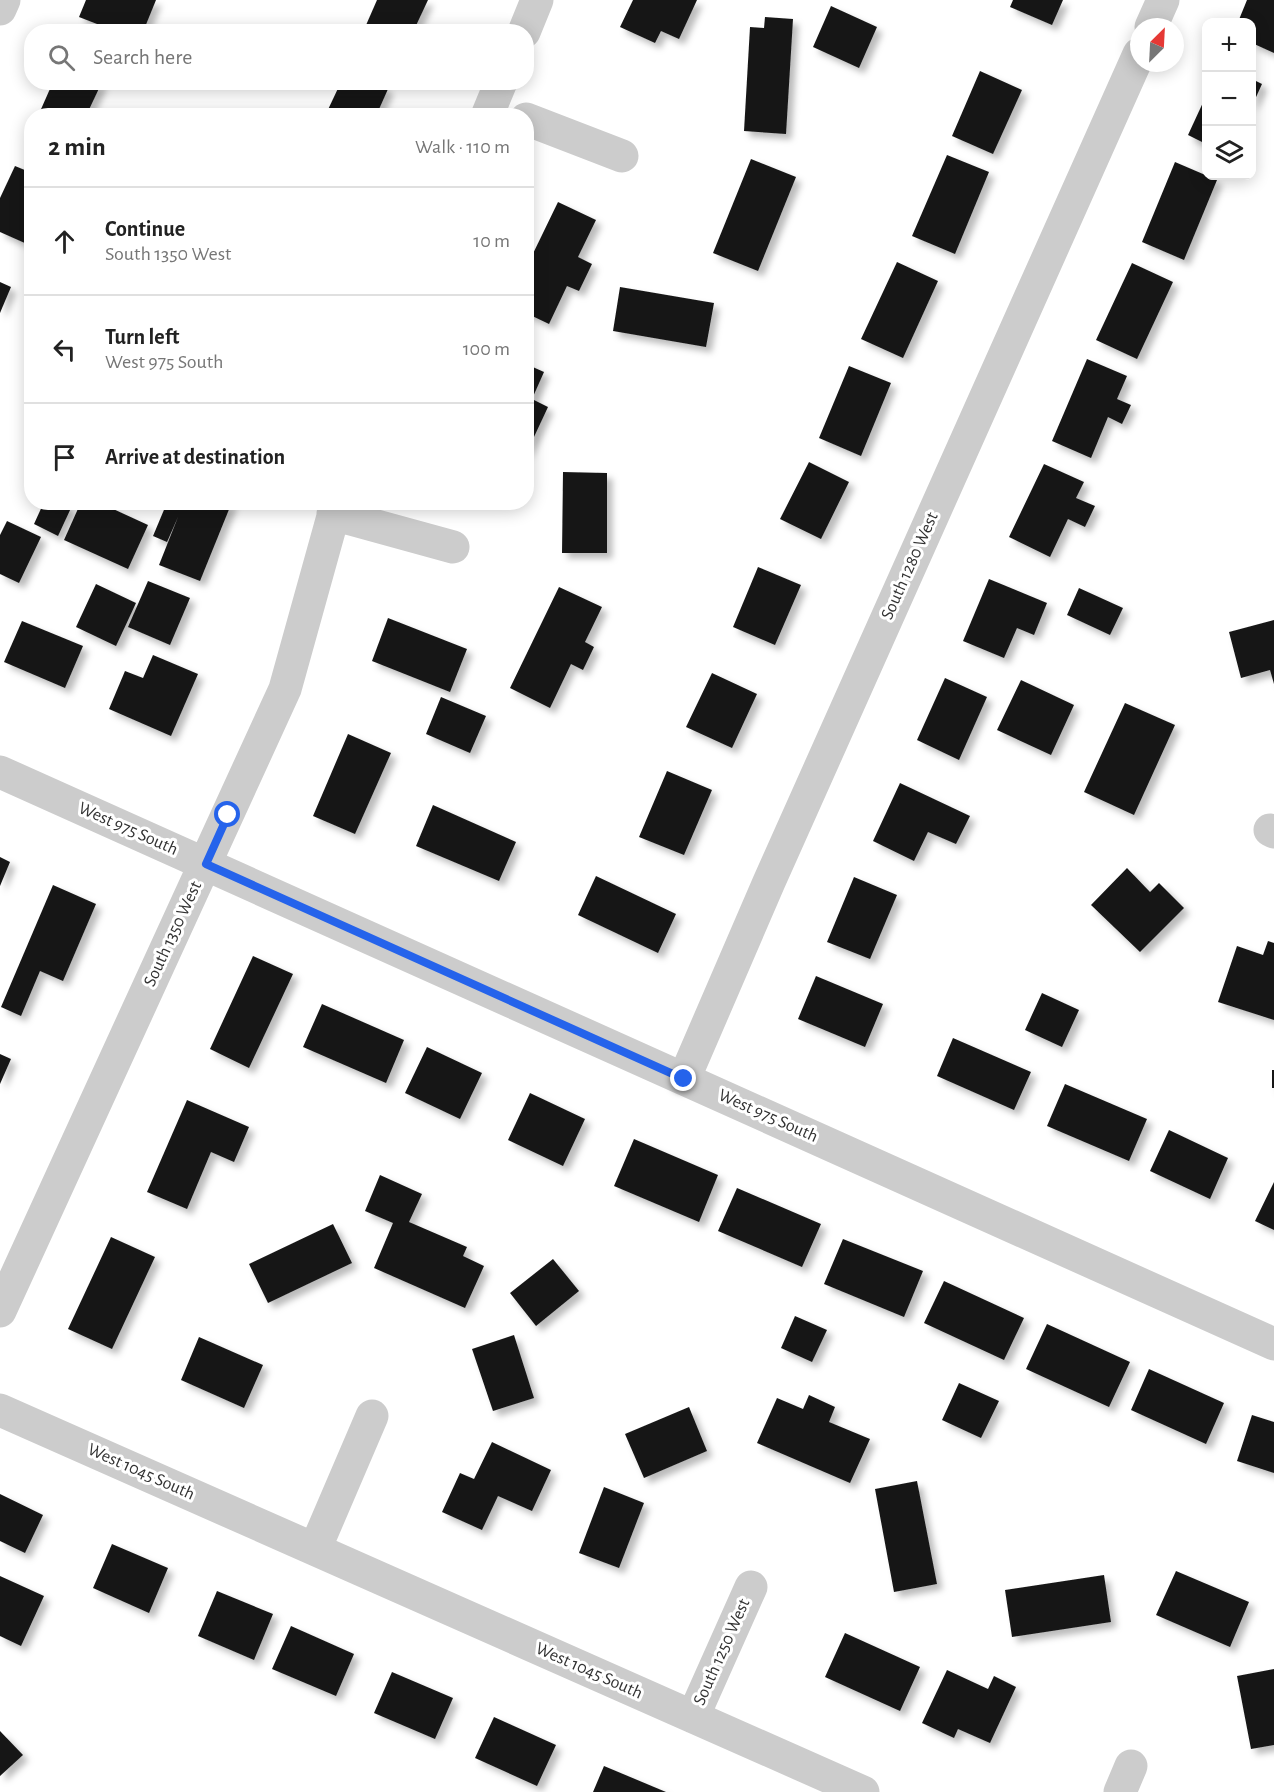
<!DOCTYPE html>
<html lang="en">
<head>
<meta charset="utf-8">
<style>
	body { margin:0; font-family:"Alegreya Sans",sans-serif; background:#f6f6f6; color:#222 }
	.controls { position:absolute; right:18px; top:18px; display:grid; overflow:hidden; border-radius:12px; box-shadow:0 3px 15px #0003 }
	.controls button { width:54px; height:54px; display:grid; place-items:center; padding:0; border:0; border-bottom:2px solid #e0e0e0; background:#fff; color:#222; font:30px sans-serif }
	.compass { position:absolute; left:1130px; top:18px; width:54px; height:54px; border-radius:50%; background:#fff; box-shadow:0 3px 15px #0003; rotate:24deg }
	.stop { position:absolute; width:18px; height:18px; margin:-14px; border:4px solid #2563eb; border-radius:50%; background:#fff }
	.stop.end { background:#2563eb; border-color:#fff; box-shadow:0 2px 6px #0008 }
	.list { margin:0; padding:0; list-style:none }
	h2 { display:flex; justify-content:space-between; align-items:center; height:78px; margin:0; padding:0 24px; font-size:26px }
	h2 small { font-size:20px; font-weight:400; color:#767676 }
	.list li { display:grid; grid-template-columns:39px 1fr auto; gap:18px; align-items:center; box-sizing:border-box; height:108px; padding:0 24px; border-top:2px solid #e0e0e0 }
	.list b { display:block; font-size:22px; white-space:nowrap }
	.list p { margin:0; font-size:20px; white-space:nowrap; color:#767676 }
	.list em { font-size:20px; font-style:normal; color:#767676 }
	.icon { flex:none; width:33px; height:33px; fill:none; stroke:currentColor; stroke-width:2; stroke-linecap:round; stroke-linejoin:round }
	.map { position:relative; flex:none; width:1274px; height:1792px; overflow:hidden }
	.search { position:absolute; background:#fff; box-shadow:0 3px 15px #0003; left:24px; top:24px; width:510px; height:66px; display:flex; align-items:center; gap:15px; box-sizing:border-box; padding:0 21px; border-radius:24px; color:#767676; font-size:22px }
	.panel { position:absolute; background:#fff; box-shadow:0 3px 15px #0003; left:24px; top:108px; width:510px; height:402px; border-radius:24px }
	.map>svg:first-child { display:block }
	.building { fill:#191919; filter:url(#shadow) }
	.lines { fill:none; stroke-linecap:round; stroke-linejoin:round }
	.minor { stroke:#ccc; stroke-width:33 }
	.route { stroke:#2563eb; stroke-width:8 }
	.labels { text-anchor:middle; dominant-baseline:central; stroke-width:6; stroke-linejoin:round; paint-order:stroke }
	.street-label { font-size:18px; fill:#323232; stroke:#fff }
</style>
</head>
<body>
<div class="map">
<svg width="1274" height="1792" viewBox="0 0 1274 1792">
	<defs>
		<filter id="shadow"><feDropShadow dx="5.5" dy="5.5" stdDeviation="3" flood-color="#0004"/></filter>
	</defs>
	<rect width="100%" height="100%" fill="#fff"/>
	<path class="building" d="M86,0H156L143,32H93L97,24L79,17Z
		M377,0H428L413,32H363Z
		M633,0H697L679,39L661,31L655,43L620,27Z
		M1013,0H1063L1052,25L1010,7Z
		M1247,0H1274V53L1252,43V22H1238Z
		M831,6L877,27L859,68L813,47Z
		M765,17L793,19L786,134L744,131L750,27L764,28Z
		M980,71L1022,90L993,154L952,136Z
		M1252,79L1262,84L1252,106Z
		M53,82H102L86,116H38Z
		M341,82H375L388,89L376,116H325Z
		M1206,96V144L1188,135Z
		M947,155L989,172L955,254L912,236Z
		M751,159L796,177L758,271L713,253Z
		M1175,162L1217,180L1184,260L1142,242Z
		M15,166L32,173V234L27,244L0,232V198Z
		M558,202L596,220L578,257L592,264L579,291L567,286L549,324L526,313V268Z
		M897,262L938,281L903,358L861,339Z
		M1132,263L1173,282L1137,359L1096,340Z
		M0,282L11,287L0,313Z
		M620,287L714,303L706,347L613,331Z
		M1087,359L1127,376L1117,399L1131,405L1122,424L1108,417L1091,458L1052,441Z
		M526,364L544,372L532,399L548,407L526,454Z
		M849,366L891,383L861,456L819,438Z
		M809,462L849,482L821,539L780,519Z
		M1044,464L1084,482L1076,498L1095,506L1085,527L1068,519L1050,557L1009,537Z
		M563,472L607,473V553H562Z
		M44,502H59L71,508L58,536L34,524Z
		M81,502H98L148,525L128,569L64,540Z
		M184,502H232L200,581L159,565L178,517L167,542L153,536L166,505L181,510Z
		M7,521L41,537L19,583L0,574V535Z
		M758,567L801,585L775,645L733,627Z
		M989,579L1047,603L1034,635L1017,628L1004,658L963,641Z
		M148,581L190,598L170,645L128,627Z
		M96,584L136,603L116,646L76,627Z
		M559,587L602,607L585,642L594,647L583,670L571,664L550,708L510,688Z
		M1079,588L1123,608L1110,635L1067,615Z
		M388,618L467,649L450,692L372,661Z
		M1274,620V684L1270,670L1241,678L1229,632Z
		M22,621L83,646L65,688L4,662Z
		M153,655L198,674L171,736L109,709L125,671L143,678Z
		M712,673L757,694L732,748L686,727Z
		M945,678L987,697L959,760L917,740Z
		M1021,680L1074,705L1051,755L997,730Z
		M441,697L486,716L470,753L426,734Z
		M1125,703L1175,725L1134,815L1084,792Z
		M348,734L391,753L355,834L313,816Z
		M667,771L712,790L684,855L639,837Z
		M900,783L970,816L956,844L928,832L914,861L873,841Z
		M433,805L516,842L499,881L416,846Z
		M0,857L10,862L0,886Z
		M1127,868L1150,892L1159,883L1184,908L1140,952L1091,905Z
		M596,876L676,914L658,953L578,915Z
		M854,877L897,895L870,959L827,942Z
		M53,885L96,904L63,981L40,971L21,1016L1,1007Z
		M1268,941L1274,943V1020L1218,1002L1237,946L1263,955Z
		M253,956L293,974L249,1068L210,1049Z
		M816,976L883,1004L865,1047L798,1019Z
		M1042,993L1079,1010L1062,1047L1025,1030Z
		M322,1004L404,1040L386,1083L303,1047Z
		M953,1038L1031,1072L1014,1110L937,1076Z
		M427,1047L482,1073L460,1119L405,1093Z
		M0,1054L11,1059L0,1084Z
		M1272,1070H1274V1088H1272Z
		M1065,1084L1147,1119L1129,1161L1047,1126Z
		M530,1093L585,1119L563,1166L508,1140Z
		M187,1100L249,1127L234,1162L211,1152L187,1209L147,1192Z
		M1169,1130L1228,1158L1210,1199L1150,1171Z
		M634,1139L718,1175L699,1222L614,1186Z
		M380,1175L422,1194L409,1222L467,1247L463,1256L484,1266L465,1308L374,1268L393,1223L365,1211Z
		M1274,1182V1230L1255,1221Z
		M737,1188L821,1224L802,1267L718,1231Z
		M333,1224L352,1263L268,1303L249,1264Z
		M111,1237L155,1257L112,1349L68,1329Z
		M843,1239L923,1271L904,1317L824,1284Z
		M553,1259L579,1291L536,1326L510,1293Z
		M944,1281L1024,1318L1004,1360L924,1323Z
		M795,1316L827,1330L812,1362L781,1348Z
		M1047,1324L1130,1362L1109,1407L1026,1369Z
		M514,1335L534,1398L493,1411L472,1349Z
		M199,1337L263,1365L244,1408L181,1380Z
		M1149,1369L1224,1403L1206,1444L1131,1410Z
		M959,1383L999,1401L981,1438L942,1420Z
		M809,1395L835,1407L829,1422L870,1439L850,1483L757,1443L777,1398L803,1409Z
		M689,1407L707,1451L644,1478L625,1434Z
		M1252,1415L1274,1422V1473L1237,1461Z
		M492,1442L551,1470L532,1511L498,1496L482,1530L442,1512L460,1473L474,1479Z
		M917,1481L937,1584L894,1592L875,1489Z
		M604,1487L644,1503L619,1568L579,1553Z
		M0,1494L43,1515L25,1553L0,1541Z
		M112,1544L168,1568L149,1613L93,1588Z
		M1176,1571L1249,1602L1230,1647L1156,1615Z
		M1104,1575L1111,1622L1012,1637L1005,1590Z
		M0,1576L44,1596L21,1646L0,1636Z
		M217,1591L273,1614L254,1660L198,1636Z
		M291,1626L354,1654L336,1696L272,1669Z
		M845,1633L920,1667L900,1711L825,1677Z
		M1274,1669V1745L1251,1749L1237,1676Z
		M947,1670L988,1689L994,1676L1016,1687L990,1743L958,1729L954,1738L922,1723Z
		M392,1672L453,1698L435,1739L374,1713Z
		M494,1717L556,1745L537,1786L475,1758Z
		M0,1731L23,1755L0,1776Z
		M604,1766L666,1792H593Z"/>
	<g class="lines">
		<path class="minor" d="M0,9L4,0
			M1151,27L1163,0
			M524,32L537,0
			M487,116L501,82
			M526,119L622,156
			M333,514L453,547
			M0,772L1274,1344
			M1270,830L1274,832
			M684,1079L769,882L1139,54
			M0,1311L285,689L337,502
			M0,1410L863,1792
			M315,1549L372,1416
			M693,1717L751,1587
			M1120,1792L1131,1766"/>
	</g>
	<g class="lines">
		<path class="route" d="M228,815L206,864L684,1079"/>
	</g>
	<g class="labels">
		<g class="street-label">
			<text transform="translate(910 566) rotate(-66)">South 1280 West</text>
			<text transform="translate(128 829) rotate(24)">West 975 South</text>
			<text transform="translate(173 934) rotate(-65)">South 1350 West</text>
			<text transform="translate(768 1116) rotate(24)">West 975 South</text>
			<text transform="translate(141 1472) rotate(24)">West 1045 South</text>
			<text transform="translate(722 1652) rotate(-66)">South 1250 West</text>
			<text transform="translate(589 1671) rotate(24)">West 1045 South</text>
		</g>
	</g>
</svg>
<div class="controls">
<button>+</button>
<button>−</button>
<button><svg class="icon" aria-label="layers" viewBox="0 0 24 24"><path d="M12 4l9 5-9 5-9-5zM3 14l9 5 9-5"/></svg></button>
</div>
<svg class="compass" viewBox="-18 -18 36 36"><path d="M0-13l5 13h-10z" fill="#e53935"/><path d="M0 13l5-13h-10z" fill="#767676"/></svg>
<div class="stop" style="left:228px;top:815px"></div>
<div class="stop end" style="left:684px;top:1079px"></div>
<div class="search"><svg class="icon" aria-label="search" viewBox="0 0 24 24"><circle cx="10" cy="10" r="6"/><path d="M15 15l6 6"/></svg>Search here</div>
<section class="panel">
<h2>2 min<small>Walk · 110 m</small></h2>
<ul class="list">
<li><svg class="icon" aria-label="ahead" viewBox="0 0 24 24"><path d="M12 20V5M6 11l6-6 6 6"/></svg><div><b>Continue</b><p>South 1350 West</p></div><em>10 m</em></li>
<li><svg class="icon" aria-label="left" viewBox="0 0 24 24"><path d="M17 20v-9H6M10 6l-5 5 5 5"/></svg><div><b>Turn left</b><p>West 975 South</p></div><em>100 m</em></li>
<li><svg class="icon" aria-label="arrive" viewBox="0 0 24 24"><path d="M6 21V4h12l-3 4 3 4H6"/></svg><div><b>Arrive at destination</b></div></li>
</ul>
</section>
</div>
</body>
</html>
